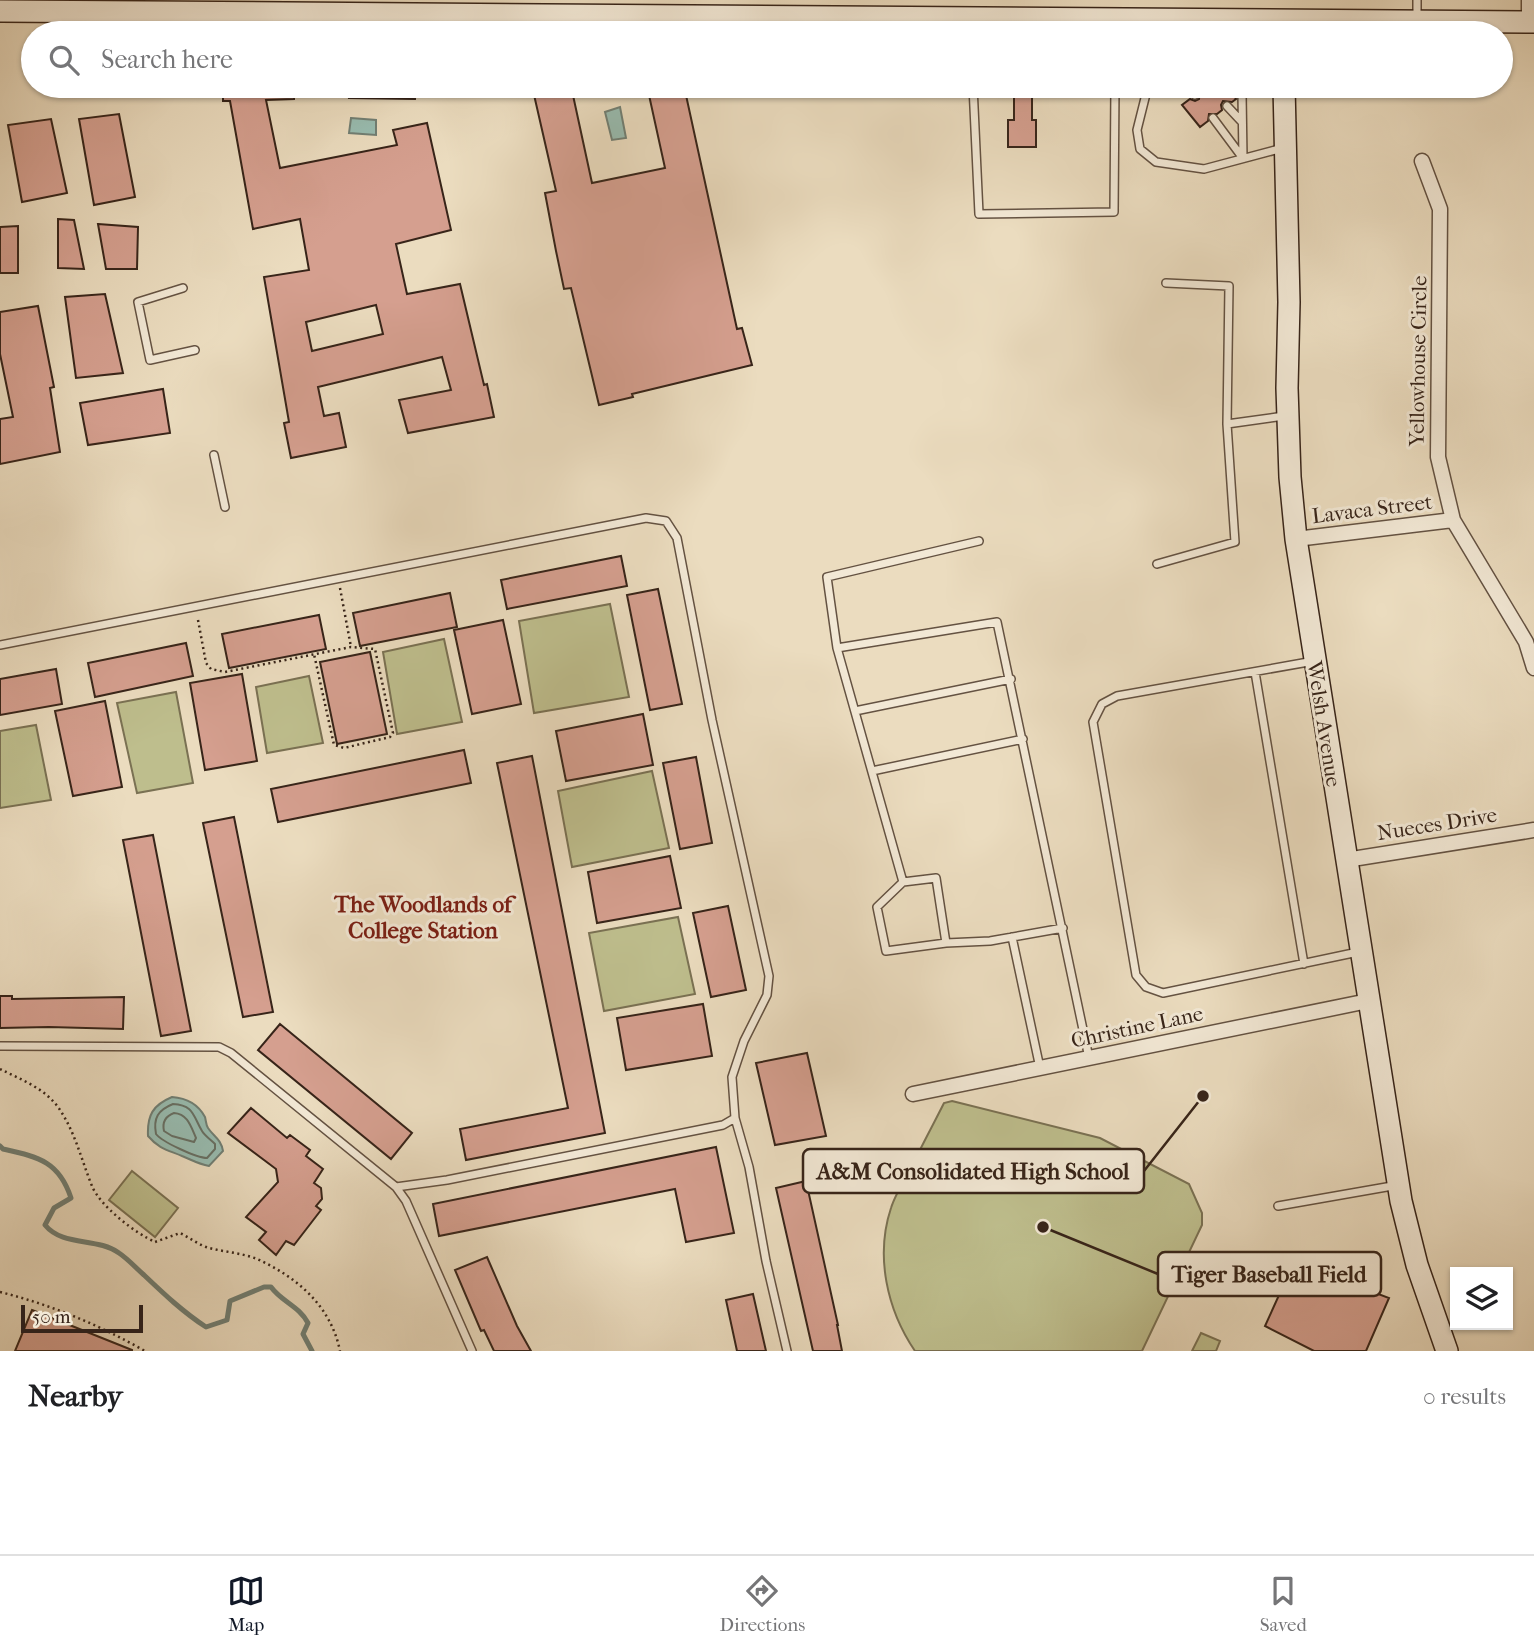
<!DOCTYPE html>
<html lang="en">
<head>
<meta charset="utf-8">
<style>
	body { margin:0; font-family:"IM FELL French Canon",serif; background:#f6f6f6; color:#202124 }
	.controls { position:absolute; right:21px; bottom:21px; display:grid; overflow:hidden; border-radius:0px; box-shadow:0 2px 5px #0004 }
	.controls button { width:63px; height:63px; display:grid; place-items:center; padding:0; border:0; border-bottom:2px solid #e0e0e0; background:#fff; color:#202124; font:35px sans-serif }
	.scale { position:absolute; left:21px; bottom:18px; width:122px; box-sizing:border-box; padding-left:7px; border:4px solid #372419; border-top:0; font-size:19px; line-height:24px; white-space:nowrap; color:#372419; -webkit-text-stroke:5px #f2e8d5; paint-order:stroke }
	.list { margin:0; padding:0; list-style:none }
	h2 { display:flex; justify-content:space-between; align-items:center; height:91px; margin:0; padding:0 28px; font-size:30px }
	h2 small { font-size:23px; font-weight:400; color:#757577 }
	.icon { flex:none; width:38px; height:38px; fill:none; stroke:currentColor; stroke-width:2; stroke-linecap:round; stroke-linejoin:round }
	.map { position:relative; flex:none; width:1534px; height:1351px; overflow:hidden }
	.search { position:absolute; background:#fff; box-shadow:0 2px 5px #0004; left:21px; right:21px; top:21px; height:77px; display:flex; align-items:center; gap:18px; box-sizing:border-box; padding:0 24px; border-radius:38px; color:#757577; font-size:26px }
	.sheet { height:203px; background:#fff }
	nav { display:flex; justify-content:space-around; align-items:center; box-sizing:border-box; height:98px; border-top:2px solid #e0e0e0; background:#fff; font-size:19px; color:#757577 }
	nav a { display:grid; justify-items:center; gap:4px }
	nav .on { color:#111827 }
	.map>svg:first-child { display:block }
	.green { fill:#bebe8d; stroke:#7a7153; stroke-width:2 }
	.water { fill:#98bcb0; stroke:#717f74; stroke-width:2 }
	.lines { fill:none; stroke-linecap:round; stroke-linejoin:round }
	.shore { stroke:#687064; stroke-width:2 }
	.stream { stroke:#717f74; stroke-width:5 }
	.building { fill:#d59f8f; stroke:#372419; stroke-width:2; fill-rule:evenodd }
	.lane-casing { stroke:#645242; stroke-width:10 }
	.street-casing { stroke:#645242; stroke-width:17 }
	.secondary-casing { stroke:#372419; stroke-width:24 }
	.path { stroke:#372419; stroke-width:2.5; stroke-dasharray:2 3.5; stroke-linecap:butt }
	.lane { stroke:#f2e8d5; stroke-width:7 }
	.street { stroke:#f2e8d5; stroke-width:14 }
	.secondary { stroke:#f2e8d5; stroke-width:21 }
	.labels { text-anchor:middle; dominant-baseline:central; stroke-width:6; stroke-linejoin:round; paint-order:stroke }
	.street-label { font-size:21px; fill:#372419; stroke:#f2e8d5 }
	.neighbourhood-label { font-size:23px; font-weight:bold; fill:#7a1f14; stroke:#f2e8d5 }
	.leader { fill:none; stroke:#372419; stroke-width:2.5 }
	.callout-dot { fill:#372419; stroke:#f2e8d5; stroke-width:2.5 }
	.callout { fill:#f2e8d5; stroke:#372419; stroke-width:2.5 }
	.callout-label { font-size:23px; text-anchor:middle; font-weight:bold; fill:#372419 }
</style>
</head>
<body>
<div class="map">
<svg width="1534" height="1351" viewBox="0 0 1534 1351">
	<rect width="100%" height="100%" fill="#ebdcbf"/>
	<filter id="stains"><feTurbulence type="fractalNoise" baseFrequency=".00286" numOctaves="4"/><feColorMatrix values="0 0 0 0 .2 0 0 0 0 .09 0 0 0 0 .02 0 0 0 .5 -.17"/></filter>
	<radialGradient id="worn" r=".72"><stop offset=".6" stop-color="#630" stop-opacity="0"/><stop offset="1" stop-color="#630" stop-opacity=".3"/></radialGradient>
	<path class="green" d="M610,604L629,697L534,713L519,621Z
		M444,639L462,722L397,734L383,652Z
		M309,676L323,743L267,753L256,687Z
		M176,692L193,783L137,793L117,703Z
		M36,725L51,800L0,808V731Z
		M652,771L669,848L572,867L558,791Z
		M678,917L695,994L604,1011L589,933Z
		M952,1101L1100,1138L1189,1184L1202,1213V1225L1142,1351H915C887,1310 875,1256 891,1208C895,1195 903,1182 910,1170C921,1147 933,1125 944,1103Z
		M132,1171L178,1208L155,1237L109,1200Z
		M1201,1333L1220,1341L1216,1351H1192Z"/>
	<path class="water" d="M620,107L626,138L612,140L605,112Z
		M351,118L376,120V135L349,133Z
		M172,1097C186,1098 198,1104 205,1117C206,1121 206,1125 208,1128C214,1137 221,1139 223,1151L209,1166C198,1164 192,1160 182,1156C168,1150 159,1149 148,1136C147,1115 153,1105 172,1097Z"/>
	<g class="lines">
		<path class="shore" d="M173,1104C194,1105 193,1116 202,1131C205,1136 211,1140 215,1144V1149L207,1158C197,1158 162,1142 156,1134C153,1118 158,1110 173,1104Z
			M174,1113C188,1114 191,1127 196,1138L194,1142L172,1136L164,1131C162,1122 166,1116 174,1113Z"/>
		<path class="stream" d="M0,1146L3,1149C38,1157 59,1161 71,1198L54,1208L45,1225C63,1247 97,1237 119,1253C128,1259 136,1268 144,1275C164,1294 183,1312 206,1327L227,1320L230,1301L264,1287H271C282,1302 299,1306 308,1323L303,1334L312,1351"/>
	</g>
	<path class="building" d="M223,86H294V99L266,100L280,168L397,145L393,130L427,123L451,230L396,244L407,294L460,284L484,385L487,384L494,417L408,433L399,400L451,390L442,357L318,387L324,416L339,413L346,447L291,458L284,423L289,422L264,277L309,270L300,219L253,229L230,101H223ZM376,305L383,334L312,351L306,322Z
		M350,86H416L415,99L349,98Z
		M532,86H571L592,183L665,168L647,86H684L737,329L742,328L752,365L632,394L633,397L599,405L571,288L564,289L556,251L545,193L556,191Z
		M1014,86H1032V120H1036V147H1008V120H1014Z
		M1207,86H1228L1236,99L1232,102L1223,101L1221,105L1222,110L1217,114H1209L1208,121L1200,127L1182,105L1190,99L1195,101L1199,99L1200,91Z
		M119,114L135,197L94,205L79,119Z
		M51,119L67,193L22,202L8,125Z
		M58,219L74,220L84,269L58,268Z
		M98,224L138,227L137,269H106Z
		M18,226V273H0V227Z
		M105,294L123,373L76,378L65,297Z
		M38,306L54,387L50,388L60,452L0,464V419L13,417L0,354V312Z
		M163,389L170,433L88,445L80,403Z
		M621,556L627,586L507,609L501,580Z
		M658,589L682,704L650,710L627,595Z
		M450,593L457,627L360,646L353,613Z
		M319,615L326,649L229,668L222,634Z
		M503,620L521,704L472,714L454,630Z
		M186,643L193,676L95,697L88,663Z
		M370,652L387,734L337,744L320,662Z
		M56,669L62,704L0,715V679Z
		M242,674L257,761L205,770L190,683Z
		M105,701L122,787L73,796L55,711Z
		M643,714L653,765L566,781L556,731Z
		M464,750L471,783L278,822L271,789Z
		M532,756L605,1133L466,1160L460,1129L568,1108L497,763Z
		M696,757L712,843L680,849L663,763Z
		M234,817L273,1012L243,1017L203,823Z
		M153,835L191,1031L161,1036L123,840Z
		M670,856L681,908L597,923L588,872Z
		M728,906L746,990L711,997L693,913Z
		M0,996H12V999L124,997L123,1029L49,1027L0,1028Z
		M703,1004L712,1056L626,1070L617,1018Z
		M280,1024L412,1133L391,1159L258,1050Z
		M807,1053L826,1136L775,1145L756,1063Z
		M251,1108L287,1138L290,1135L310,1150L306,1156L323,1169L314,1183L321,1188L322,1199L316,1206L321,1210L294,1245L286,1241L276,1255L259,1240L266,1232L246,1217L278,1182L276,1169L228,1133Z
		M716,1147L734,1233L686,1242L675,1189L439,1236L433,1204Z
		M806,1181L838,1325H837L842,1351H813L776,1188Z
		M487,1257L517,1326L531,1351H494L484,1330L481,1331L455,1270Z
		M1294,1262L1389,1298L1366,1351H1314L1265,1326Z
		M753,1294L766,1351H737L726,1300Z
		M32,1310L132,1350V1351H15Z"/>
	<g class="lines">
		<g class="lane-casing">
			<path id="lane" d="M1417,20V0
				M973,86L979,214L1114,212L1115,86
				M1148,86L1137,130L1140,149L1156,162L1204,169L1283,148
				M1188,86L1195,95
				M1239,86L1242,94L1243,158
				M1227,106L1242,122
				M1213,118L1242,157
				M1166,283L1229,286L1227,424
				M183,288L138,302L150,360L195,350
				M214,455L225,507
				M1157,564L1235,542L1227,424L1284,416
				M0,645L646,518L666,521L677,538L712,720L769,976L767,995L744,1041L732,1077L735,1118L749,1167L766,1261L787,1351
				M837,648L827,577L979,541
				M1314,661L1117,696L1102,704L1093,722L1136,975L1146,987L1163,993L1358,952
				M1255,672L1304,964
				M855,711L1011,679
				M872,771L1023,739
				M903,882L877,907L886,951L946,943
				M1063,928L990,941L946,943L936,878L903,882L837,648L997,622L1089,1058
				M1012,937L1040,1068
				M0,1046L219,1047L231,1053L396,1187L406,1201L472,1351
				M396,1187L447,1180L723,1125L735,1118
				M1278,1206L1398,1185"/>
		</g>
		<g class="street-casing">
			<path id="street" d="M1529,22V0
				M1422,161L1440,209L1438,457L1453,520L1526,642L1534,668
				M1296,539L1453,520
				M1346,860L1534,830
				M913,1094L1368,1001"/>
		</g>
		<g class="secondary-casing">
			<path id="secondary" d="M0,11L1534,22
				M1284,86L1289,302L1287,388L1290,477L1296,539L1401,1201L1417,1265L1447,1351"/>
		</g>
		<path class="path" d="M340,588L351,647
			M198,620L206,663L211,669L225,672L351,647L375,649L393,733L390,737L344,748L334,745L314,654
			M0,1069C20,1079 44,1088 58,1107C75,1131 81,1159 92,1186C100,1206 135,1233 155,1242L180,1233C190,1238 199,1245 209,1248C225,1252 242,1253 257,1259C297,1277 331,1306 340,1351
			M0,1292C52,1305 99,1325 145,1351"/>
		<use href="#lane" class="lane"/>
		<use href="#street" class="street"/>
		<use href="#secondary" class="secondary"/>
	</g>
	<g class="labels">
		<g class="street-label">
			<text transform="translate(1418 361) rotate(-89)">Yellowhouse Circle</text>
			<text transform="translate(1372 509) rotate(-7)">Lavaca Street</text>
			<text transform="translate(1324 724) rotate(81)">Welsh Avenue</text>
			<text transform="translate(1437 824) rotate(-9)">Nueces Drive</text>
			<text transform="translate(1137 1027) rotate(-12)">Christine Lane</text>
		</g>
		<g class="neighbourhood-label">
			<text x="423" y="904">The Woodlands of<tspan x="423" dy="26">College Station</tspan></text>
		</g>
	</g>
	<path class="leader" d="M1203 1096L1144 1171M1043 1227L1158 1274"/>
	<g class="callout-dot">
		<circle cx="1203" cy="1096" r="7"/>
		<circle cx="1043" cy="1227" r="7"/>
	</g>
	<g class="callout">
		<rect x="803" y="1149" width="341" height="44" rx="7"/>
		<rect x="1158" y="1252" width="223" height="44" rx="7"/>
	</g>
	<g class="callout-label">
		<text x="973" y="1179">A&amp;M Consolidated High School</text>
		<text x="1269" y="1282">Tiger Baseball Field</text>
	</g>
	<rect width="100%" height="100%" filter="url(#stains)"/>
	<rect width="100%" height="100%" fill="url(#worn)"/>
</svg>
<div class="controls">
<button><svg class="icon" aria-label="layers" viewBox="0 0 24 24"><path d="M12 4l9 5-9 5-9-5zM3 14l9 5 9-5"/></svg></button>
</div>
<div class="scale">50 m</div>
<div class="search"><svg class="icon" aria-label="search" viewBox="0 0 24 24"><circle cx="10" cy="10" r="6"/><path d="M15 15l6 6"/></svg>Search here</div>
</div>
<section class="sheet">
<h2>Nearby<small>0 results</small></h2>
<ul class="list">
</ul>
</section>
<nav>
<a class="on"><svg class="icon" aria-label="map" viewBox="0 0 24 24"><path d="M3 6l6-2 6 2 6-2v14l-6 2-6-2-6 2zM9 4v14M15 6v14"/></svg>Map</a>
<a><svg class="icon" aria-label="directions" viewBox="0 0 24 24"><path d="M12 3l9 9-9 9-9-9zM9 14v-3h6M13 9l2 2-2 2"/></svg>Directions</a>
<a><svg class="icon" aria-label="saved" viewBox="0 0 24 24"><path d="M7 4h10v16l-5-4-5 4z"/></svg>Saved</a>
</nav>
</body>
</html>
